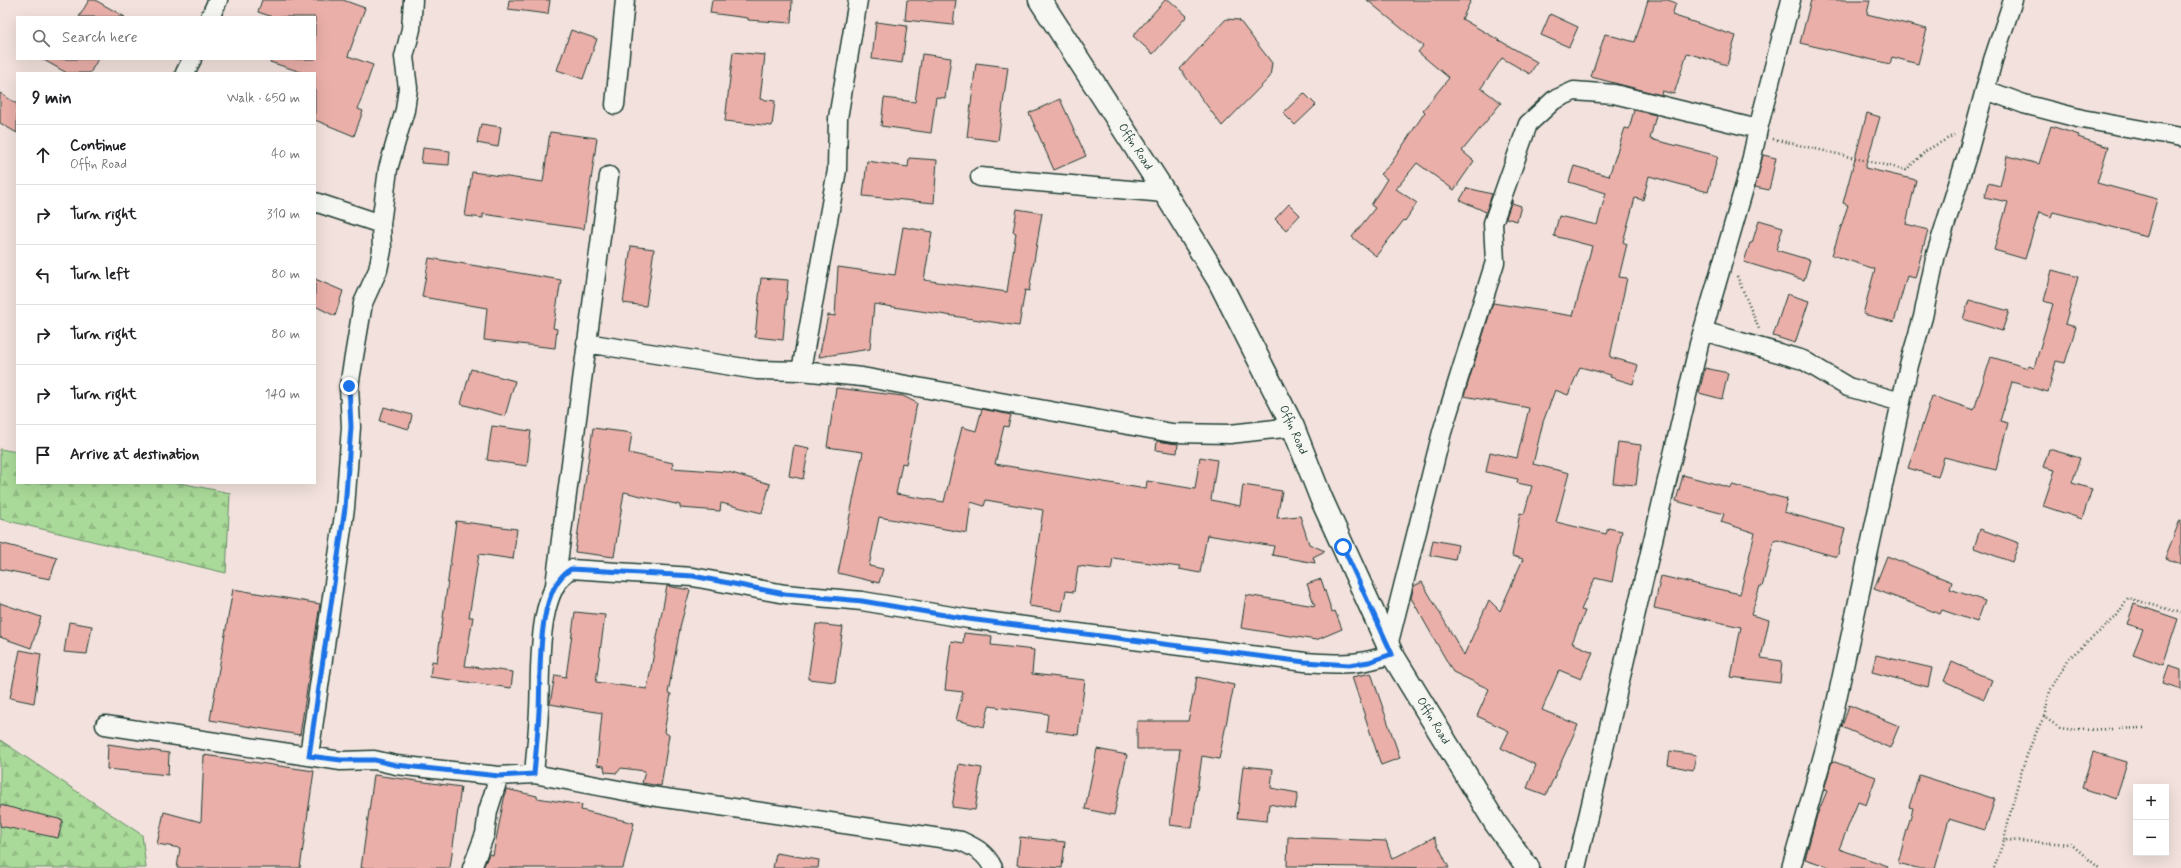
<!DOCTYPE html>
<html lang="en">
<head>
<meta charset="utf-8">
<style>
	body { margin:0; font-family:Mynerve,sans-serif; background:#f6f6f6; color:#202124 }
	.controls { position:absolute; right:12px; bottom:12px; display:grid; overflow:hidden; border-radius:0px; box-shadow:0 4px 16px #0002 }
	.controls button { width:36px; height:36px; display:grid; place-items:center; padding:0; border:0; border-bottom:1px solid #e0e0e0; background:#fff; color:#202124; font:20px sans-serif }
	.stop { position:absolute; width:12px; height:12px; margin:-9px; border:3px solid #1a73e8; border-radius:50%; background:#fff }
	.stop.end { background:#1a73e8; border-color:#fff; box-shadow:0 1px 4px #0008 }
	.list { margin:0; padding:0; list-style:none }
	h2 { display:flex; justify-content:space-between; align-items:center; height:52px; margin:0; padding:0 16px; font-size:17px }
	h2 small { font-size:13px; font-weight:400; color:#757577 }
	.list li { display:grid; grid-template-columns:26px 1fr auto; gap:12px; align-items:center; box-sizing:border-box; height:60px; padding:0 16px; border-top:1px solid #e0e0e0 }
	.list b { display:block; font-size:15px; white-space:nowrap }
	.list p { margin:0; font-size:13px; white-space:nowrap; color:#757577 }
	.list em { font-size:13px; font-style:normal; color:#757577 }
	.icon { flex:none; width:22px; height:22px; fill:none; stroke:currentColor; stroke-width:2; stroke-linecap:round; stroke-linejoin:round }
	.map { position:relative; flex:none; width:2181px; height:868px; overflow:hidden }
	.search { position:absolute; background:#fff; box-shadow:0 4px 16px #0002; left:16px; top:16px; width:300px; height:44px; display:flex; align-items:center; gap:10px; box-sizing:border-box; padding:0 14px; border-radius:0px; color:#757577; font-size:15px }
	.panel { position:absolute; background:#fff; box-shadow:0 4px 16px #0002; left:16px; top:72px; width:300px; height:412px; border-radius:0px }
	.map>svg:first-child { display:block }
	.forest { fill:url(#forest-firs); stroke:#648c66 }
	.building { fill:#eaafa9; stroke:#1f3d34 }
	.lines { fill:none; stroke-linecap:round; stroke-linejoin:round }
	.street-casing { stroke:#1f3d34; stroke-width:21 }
	.secondary-casing { stroke:#1f3d34; stroke-width:25 }
	.path { stroke:#1f3d34; stroke-width:2.5; stroke-dasharray:1 3; stroke-linecap:butt }
	.street { stroke:#f6f6f2; stroke-width:18 }
	.secondary { stroke:#f6f6f2; stroke-width:22 }
	.route { stroke:#1a73e8; stroke-width:5 }
	.labels { text-anchor:middle; dominant-baseline:central; stroke-width:4; stroke-linejoin:round; paint-order:stroke }
	.street-label { font-size:12px; fill:#1f3d34; stroke:#f6f6f2 }
</style>
</head>
<body>
<div class="map">
<svg width="2181" height="868" viewBox="0 0 2181 868">
	<defs>
		<pattern id="forest-firs" width="22" height="20" patternUnits="userSpaceOnUse"><rect width="22" height="20" fill="#aada99"/><path d="M5 1l3.5 6h-7zM16 11l3.5 6h-7z" fill="#92bc84"/></pattern>
	</defs>
	<rect width="100%" height="100%" fill="#f2e1dc"/>
	<filter id="ink" filterUnits="userSpaceOnUse"><feTurbulence type="fractalNoise" baseFrequency=".025" numOctaves="2"/><feDisplacementMap in="SourceGraphic" scale="8" xChannelSelector="R" yChannelSelector="G"/><feConvolveMatrix kernelMatrix="1 2 1 2 8 2 1 2 1" color-interpolation-filters="sRGB"/></filter>
	<g filter="url(#ink)">
		<path class="forest" d="M0,449L17,452V483H180L230,493L226,573L0,519Z
			M0,740L142,835L146,868H0Z"/>
		<path class="building" d="M89,0H95L125,17H79Z
			M262,0H343L365,8L348,56L373,65L358,109L363,111L354,136L315,120V73H304L270,62L271,59H315V17H273L258,12Z
			M509,0H550L548,14L508,9Z
			M712,0H792L791,23L748,20V18L710,13Z
			M907,0H956L953,25L905,20Z
			M1165,0H1169L1187,16L1153,54L1133,36Z
			M1367,0H1471L1462,19L1537,62L1530,74L1502,58L1481,88L1501,103L1462,151L1474,161L1454,190L1417,163L1396,189L1417,203L1405,221L1404,220L1376,256L1352,237L1375,208L1371,205L1387,179L1380,174L1390,165L1425,112L1423,110L1449,78L1418,52L1423,46Z
			M1648,0H1668L1676,3L1672,15L1736,36L1727,65L1687,53L1674,94L1662,91L1661,95L1591,77L1605,34L1635,42Z
			M1811,0H1870L1867,14L1927,29L1918,64L1892,57L1890,64L1800,43Z
			M1550,14L1578,27L1569,47L1541,35Z
			M1226,19L1239,20L1272,63L1270,77L1222,126L1180,69Z
			M876,22L907,26L902,63L872,59Z
			M571,30L597,39L583,79L557,70Z
			M733,52L765,55L760,99L775,101L772,126L725,121Z
			M922,54L951,58L945,98L936,97L931,133L881,126L884,98L915,102Z
			M42,59H98L90,73H67Z
			M976,63L1008,67L998,141L967,137Z
			M0,93L17,104V133L0,123Z
			M1304,93L1316,105L1295,125L1283,113Z
			M1060,99L1086,156L1054,170L1029,113Z
			M1634,110L1656,115L1650,139L1718,156L1708,192L1649,176L1643,200L1635,198L1623,242L1627,244L1619,277L1627,278L1610,357L1638,365L1633,384L1610,377L1611,375L1580,367L1568,395L1555,390L1543,422L1533,464L1569,473L1556,522L1606,534L1608,528L1622,531L1612,582L1595,578L1581,610L1585,611L1572,643L1593,652L1581,679L1559,670L1542,710L1578,725L1546,795L1527,788L1536,765L1501,748L1509,731L1477,716L1489,689L1453,672L1411,598L1414,586L1422,582L1464,655L1489,600L1500,611L1523,559L1512,556L1520,513L1524,514L1532,486L1517,483L1518,479L1486,472L1490,452L1517,458L1529,408L1464,396L1493,303L1573,316L1592,246L1554,236L1559,216L1597,225L1606,193L1569,182L1574,166L1609,176L1625,128L1629,129Z
			M1867,113L1880,117L1865,168L1916,180L1906,224L1928,230L1915,278L1907,276L1894,322L1863,314L1875,269L1832,255L1848,205L1843,203Z
			M481,124L501,127L498,147L477,143Z
			M2051,126L2079,135L2078,137L2108,147L2097,183L2157,199L2147,236L2053,212L2051,217L2039,212L2025,259L1994,250L2008,202L1984,197L1988,183L2000,186L2007,156L2039,164Z
			M550,132L597,138L584,229L483,214V218L465,216L472,172L543,182Z
			M423,148L450,151L449,165L421,163Z
			M1763,155L1776,158L1769,190L1755,187Z
			M909,158L937,160L934,203L863,196L867,161L908,167Z
			M1467,188L1492,194L1486,212L1460,200Z
			M1512,200V203L1521,206L1517,221L1506,218Z
			M1289,204L1300,215L1286,230L1275,219Z
			M1017,209L1042,213L1029,291L1025,290L1019,326L874,304L870,349L819,357L828,315L835,316L838,267L895,275L903,227L932,232L924,280L1007,292L1016,233L1013,232Z
			M1759,220L1783,227L1776,250L1810,260L1804,280L1744,262L1750,243H1752Z
			M631,246L654,249L646,306L623,303Z
			M429,258L561,280L553,328L557,329L555,348L484,340L487,308L422,297Z
			M2052,270L2078,277L2065,324L2076,327L2065,363L2056,361L2048,392L2012,382L2000,421L2008,423L1996,470L1944,457L1938,477L1908,468L1932,396L1974,410L1991,357L2028,368L2029,366L2034,368L2053,304L2044,301Z
			M761,278L788,280L783,340L755,337Z
			M315,279L343,291L335,316L315,306Z
			M1787,294L1809,301L1795,343L1773,336Z
			M1969,300L2009,311L2002,331L1963,319Z
			M1705,368L1728,373L1722,399L1699,393Z
			M471,369L515,381L505,416L461,404Z
			M836,388L903,396L917,403L906,464L902,463L896,494L944,502L962,427L976,431L982,409L1011,415L1008,427L1004,426L995,464L1146,489L1147,481L1195,489L1200,457L1217,460L1211,500L1240,506L1243,485L1282,491L1277,518L1300,516L1309,544L1325,551L1313,557L1315,563L1272,555L1274,546L1207,535L1200,573L1179,569L1180,567L1113,558L1111,570L1078,566L1074,592L1066,591L1062,611L1029,606L1043,510L986,500L984,506L971,502L967,533L879,517L869,566L883,569L879,583L838,573L863,452L827,447Z
			M384,407L412,415L409,429L380,421Z
			M492,426L531,431L527,466L487,460Z
			M593,428L632,433L629,453L673,463L672,468L728,472L770,484L762,513L721,503L720,511L680,508V505L624,492L614,557L575,552Z
			M1157,441L1178,444L1177,453L1156,450Z
			M1618,442L1641,445L1636,485L1613,483Z
			M794,445L809,448L803,479L789,476Z
			M2049,449L2080,458L2072,483L2092,489L2082,519L2043,506L2055,470L2043,467Z
			M1683,475L1731,488L1732,485L1787,499L1784,512L1845,529L1837,557L1777,540L1774,541L1762,587L1760,586L1751,615L1769,620L1761,658L1782,661L1780,683L1731,677L1741,627L1654,608L1661,576L1740,594L1755,533L1721,522L1724,514L1676,501Z
			M2180,520H2181V564L2165,558Z
			M456,521L517,529L513,559L479,554L469,617H473L465,666L513,672L511,688L430,677L432,661L437,662Z
			M1980,529L2019,543L2012,562L1974,548Z
			M1433,540L1458,545L1455,560L1430,555Z
			M0,543L57,558L50,579L0,569Z
			M1887,556L1952,582L1950,589L1985,601L1977,622L1942,610L1940,614L1874,589Z
			M1321,579L1332,612L1335,611L1342,629L1316,640L1241,628L1246,595L1315,606L1307,584Z
			M667,586L690,590L681,623L668,693L671,694L664,732L669,735L661,786L642,783L645,771L621,768L617,773L605,772L604,766L597,765L602,713L550,704L555,675L566,677L575,612L605,615L596,682L647,689Z
			M233,589L320,604L300,735L210,720Z
			M0,603L41,617L31,648L0,637Z
			M2134,604L2178,619L2163,665L2133,654L2143,629L2127,624Z
			M69,622L92,626L87,654L64,652Z
			M816,624L843,627L835,682L808,679Z
			M964,633L992,636L991,645L1034,650L1032,674L1085,680L1078,735L1046,731L1048,714L989,706L984,727L956,720L963,692L945,690L951,641L963,643Z
			M20,650L41,654L34,703L10,698Z
			M1876,655L1932,668L1928,687L1872,672Z
			M1952,662L1992,680L1984,699L1944,681Z
			M2169,665L2181,669V690L2163,684Z
			M1371,673L1400,758L1381,765L1352,677Z
			M1197,677L1234,685L1219,759L1202,756L1192,828L1170,825L1180,749H1137V721H1188Z
			M1849,705L1899,726L1890,748L1842,727Z
			M108,744L169,753L168,775L107,769Z
			M1097,749L1127,755L1114,815L1085,809Z
			M1670,751L1696,755L1693,770L1668,765Z
			M2093,752L2127,762L2116,799L2082,788Z
			M204,755L314,771L300,868H177L180,848L157,844L164,812L201,822Z
			M1832,761L1876,777L1866,805L1858,802L1839,849L1888,866L1887,868H1832L1805,859L1817,815L1827,791L1824,790Z
			M959,764L982,768L975,810L952,807Z
			M1243,766L1273,769L1271,788L1298,793L1295,809L1269,804L1267,821L1237,818Z
			M374,775L461,787L450,868H361Z
			M1919,775L1995,799L1985,830L1949,819L1935,868H1917L1898,863L1913,808L1909,807Z
			M506,789L537,796V798L582,805L581,810L634,823L623,868H483L489,854L493,855Z
			M0,805L63,820L58,838L0,826Z
			M1020,837L1065,842L1062,868L1017,865Z
			M1288,837L1386,841L1392,859L1434,837L1449,868L1287,866Z
			M776,853L819,860L818,868H773Z"/>
		<g class="lines">
			<g class="street-casing">
				<path id="street" d="M210,17L218,0
					M185,73L192,59
					M1986,90L2024,104L2082,119L2181,137
					M615,105L625,0
					M980,177L1165,193
					M315,202L381,224
					M1703,331L1803,360L1848,387L1901,402
					M586,343L757,370L801,371L862,377L1172,433L1230,434L1293,427
					M801,371L837,170L838,118L858,0
					M555,585L609,176
					M1388,646L1442,432L1495,262L1493,223L1528,124L1554,100L1574,91L1614,94L1758,129
					M105,725L341,761L374,760L396,765L499,776L534,774L651,796L961,841C976,848 986,853 993,868
					M309,755L345,508L351,427L349,386L363,303L378,270L382,250L381,224L388,169L405,110L408,88L404,57L411,29L413,0
					M534,774C536,752 538,731 539,710C541,674 535,589 571,569L693,577L785,594L862,601L969,619L1305,662C1341,664 1357,666 1392,654
					M472,868L485,834L488,811L499,776
					M1576,868L1699,344L1749,171L1758,129L1791,0
					M1791,868L1830,731L1909,365L1923,317L1936,254L1969,149L1993,60L2013,0"/>
			</g>
			<g class="secondary-casing">
				<path id="secondary" d="M1040,0L1165,193L1219,281L1293,427L1321,498L1392,654L1496,824L1528,868"/>
			</g>
			<path class="path" d="M1773,139L1906,170L1927,150L1954,135
				M1737,276L1759,329
				M2044,717C2023,756 2014,797 2004,840L2071,844L2099,868
				M2144,728L2076,730L2060,728L2044,717L2050,691L2067,660L2116,617L2128,598L2181,613
				M1994,868L2004,840"/>
			<use href="#street" class="street"/>
			<use href="#secondary" class="secondary"/>
		</g>
	</g>
	<g class="lines" filter="url(#ink)">
		<path class="route" d="M349,386L351,427L345,508L309,756L341,760H374L396,765L499,776L534,774C536,752 538,731 539,710C541,674 535,589 571,569L693,576L785,594L862,601L968,619L1305,662L1349,665L1369,662L1392,654L1343,547"/>
	</g>
	<g class="labels">
		<g class="street-label">
			<text transform="translate(1135 147) rotate(57)">Offin Road</text>
			<text transform="translate(1293 430) rotate(66)">Offin Road</text>
			<text transform="translate(1433 721) rotate(59)">Offin Road</text>
		</g>
	</g>
</svg>
<div class="controls">
<button>+</button>
<button>−</button>
</div>
<div class="stop" style="left:1343px;top:547px"></div>
<div class="stop end" style="left:349px;top:386px"></div>
<div class="search"><svg class="icon" aria-label="search" viewBox="0 0 24 24"><circle cx="10" cy="10" r="6"/><path d="M15 15l6 6"/></svg>Search here</div>
<section class="panel">
<h2>9 min<small>Walk · 650 m</small></h2>
<ul class="list">
<li><svg class="icon" aria-label="ahead" viewBox="0 0 24 24"><path d="M12 20V5M6 11l6-6 6 6"/></svg><div><b>Continue</b><p>Offin Road</p></div><em>40 m</em></li>
<li><svg class="icon" aria-label="right" viewBox="0 0 24 24"><path d="M7 20v-9h11M14 6l5 5-5 5"/></svg><div><b>Turn right</b></div><em>310 m</em></li>
<li><svg class="icon" aria-label="left" viewBox="0 0 24 24"><path d="M17 20v-9H6M10 6l-5 5 5 5"/></svg><div><b>Turn left</b></div><em>80 m</em></li>
<li><svg class="icon" aria-label="right" viewBox="0 0 24 24"><path d="M7 20v-9h11M14 6l5 5-5 5"/></svg><div><b>Turn right</b></div><em>80 m</em></li>
<li><svg class="icon" aria-label="right" viewBox="0 0 24 24"><path d="M7 20v-9h11M14 6l5 5-5 5"/></svg><div><b>Turn right</b></div><em>140 m</em></li>
<li><svg class="icon" aria-label="arrive" viewBox="0 0 24 24"><path d="M6 21V4h12l-3 4 3 4H6"/></svg><div><b>Arrive at destination</b></div></li>
</ul>
</section>
</div>
</body>
</html>
